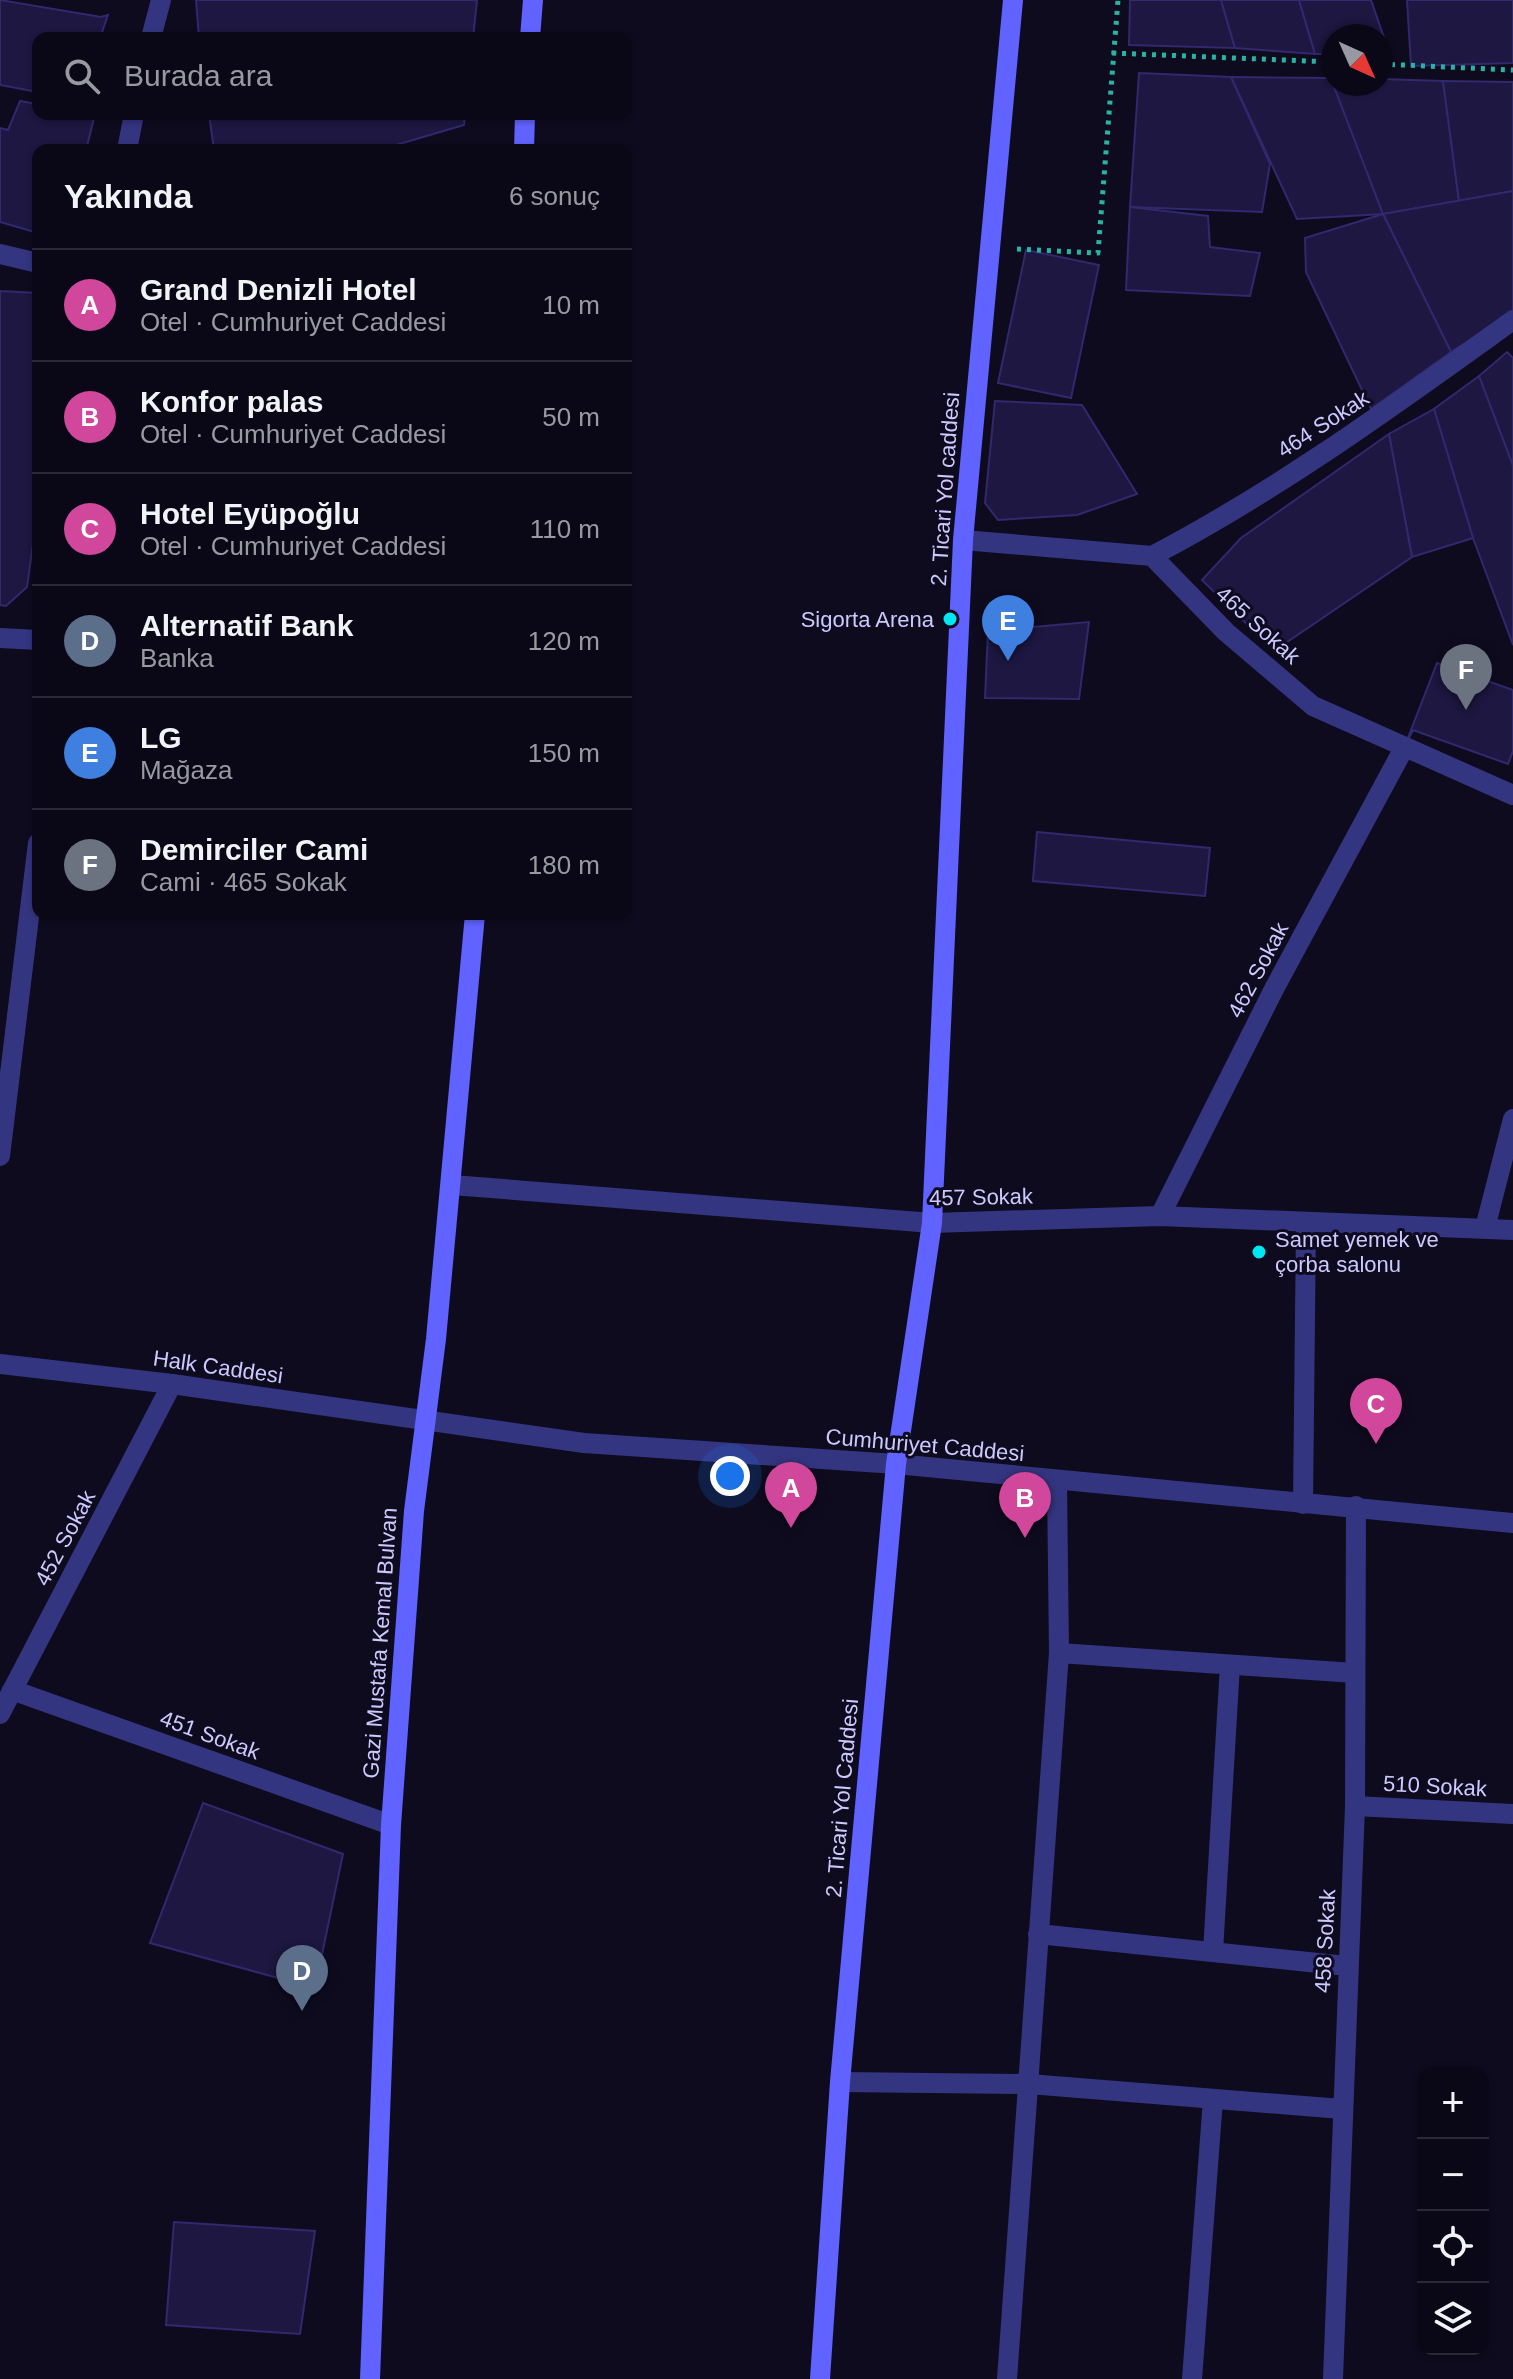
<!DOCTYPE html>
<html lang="tr">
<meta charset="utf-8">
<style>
body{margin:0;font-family:Arial,sans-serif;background:#181624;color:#f1f3f6}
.controls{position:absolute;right:24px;bottom:24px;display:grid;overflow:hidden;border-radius:16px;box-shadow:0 2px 6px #0004}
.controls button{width:72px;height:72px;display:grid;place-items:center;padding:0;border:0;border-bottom:2px solid #2a2936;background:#0a0817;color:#f1f3f6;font:40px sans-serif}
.compass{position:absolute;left:1321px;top:24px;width:72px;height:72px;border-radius:50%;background:#0a0817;box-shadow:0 2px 6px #0004;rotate:135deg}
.you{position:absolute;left:730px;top:1476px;width:28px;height:28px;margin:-20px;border:6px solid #fff;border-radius:50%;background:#1a73e8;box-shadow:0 0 0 12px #1a73e833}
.badge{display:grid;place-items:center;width:52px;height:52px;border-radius:50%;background:#00e7f4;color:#fff;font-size:26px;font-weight:700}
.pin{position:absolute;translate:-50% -66px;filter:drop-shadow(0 2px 4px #0008)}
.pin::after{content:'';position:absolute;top:42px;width:28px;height:24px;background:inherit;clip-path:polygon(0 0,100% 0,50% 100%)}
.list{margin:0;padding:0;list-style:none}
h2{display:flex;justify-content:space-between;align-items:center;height:104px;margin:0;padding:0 32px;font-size:34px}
h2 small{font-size:26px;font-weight:400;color:#999aa1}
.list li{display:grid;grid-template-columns:52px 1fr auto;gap:24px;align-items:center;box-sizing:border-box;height:112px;padding:0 32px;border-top:2px solid #2a2936}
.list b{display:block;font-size:30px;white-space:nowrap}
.list p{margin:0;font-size:26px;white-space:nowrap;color:#999aa1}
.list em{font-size:26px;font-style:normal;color:#999aa1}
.icon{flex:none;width:44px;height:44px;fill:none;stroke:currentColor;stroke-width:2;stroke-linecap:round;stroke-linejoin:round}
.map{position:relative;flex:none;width:1513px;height:2379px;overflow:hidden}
.search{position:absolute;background:#0a0817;box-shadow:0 2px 6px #0004;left:32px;top:32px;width:600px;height:88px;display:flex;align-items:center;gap:20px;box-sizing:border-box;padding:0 28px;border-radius:16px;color:#999aa1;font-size:30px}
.panel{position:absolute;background:#0a0817;box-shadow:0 2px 6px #0004;left:32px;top:144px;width:600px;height:776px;border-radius:16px}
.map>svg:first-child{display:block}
.building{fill:#1d1741;stroke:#32286e;stroke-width:2}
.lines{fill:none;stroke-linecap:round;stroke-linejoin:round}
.path{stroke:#28b4a5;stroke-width:5;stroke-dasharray:4 6;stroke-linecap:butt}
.minor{stroke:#343580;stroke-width:20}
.tertiary{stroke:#343580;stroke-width:20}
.secondary{stroke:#6063ff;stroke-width:20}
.poi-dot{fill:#00e7f4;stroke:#0e0b1f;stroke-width:3}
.labels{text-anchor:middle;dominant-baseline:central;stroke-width:6;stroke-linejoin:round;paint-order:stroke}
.street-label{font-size:22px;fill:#cdc9ff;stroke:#0e0b1f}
.poi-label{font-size:22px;fill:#cdc9ff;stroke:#0e0b1f;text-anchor:end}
</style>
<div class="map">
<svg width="1513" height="2379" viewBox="0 0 1513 2379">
<rect width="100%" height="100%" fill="#0e0b1f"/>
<!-- building -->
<g class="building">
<polygon points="0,0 101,17 108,15 100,38 38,38 38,92 0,85"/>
<polygon points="196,0 477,0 473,38 199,38"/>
<polygon points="1130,0 1221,0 1235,48 1129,45"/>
<polygon points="1221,0 1299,0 1315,54 1235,48"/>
<polygon points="1299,0 1371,0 1390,55 1381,55 1381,36 1333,36 1333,54 1315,54"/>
<polygon points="1407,0 1513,0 1513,63 1411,66"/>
<polygon points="1139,73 1231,77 1270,164 1262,212 1130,207"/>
<polygon points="1231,77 1331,78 1383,214 1297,219"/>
<polygon points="1381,79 1443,81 1459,201 1383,214 1333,84 1381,84"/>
<polygon points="1443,81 1513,82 1513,191 1459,201"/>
<polygon points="20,101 38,104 38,114 95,114 86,150 38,150 38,233 0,222 0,128 8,130"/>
<polygon points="209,114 465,114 464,125 379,150 214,150"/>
<polygon points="1513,191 1513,312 1451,352 1383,214"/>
<polygon points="1130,207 1208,216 1210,247 1260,253 1250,296 1126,290"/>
<polygon points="1383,214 1451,352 1371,409 1306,272 1305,238"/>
<polygon points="1026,250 1099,265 1071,398 998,383"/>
<polygon points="0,291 38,293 38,507 27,587 6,606 0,605"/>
<polygon points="1507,352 1513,358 1513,466 1479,376"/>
<polygon points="1479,376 1513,466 1513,645 1473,538 1434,409"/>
<polygon points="995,401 1082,405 1137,494 1077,515 998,520 985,503"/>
<polygon points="1434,409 1473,538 1412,557 1389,434"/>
<polygon points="1389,434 1412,557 1274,651 1202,580 1241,538"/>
<polygon points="1089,622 1079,699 985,698 988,631"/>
<polygon points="1437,663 1513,690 1513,751 1508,764 1413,730 1404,748"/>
<polygon points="1037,832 1210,848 1205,896 1033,881"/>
<polygon points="203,1803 343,1854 315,1988 150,1943"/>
<polygon points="174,2222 315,2231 300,2334 166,2325"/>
</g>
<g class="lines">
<!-- path -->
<g class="path">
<polyline points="1112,53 1333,62"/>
<polyline points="1381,64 1513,70"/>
<polyline points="1017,249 1098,253 1118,0"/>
</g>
<!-- minor -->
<g class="minor">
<polyline points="151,38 161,0"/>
<polyline points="127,150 134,114"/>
<polyline points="0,254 38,263"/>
<polyline points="963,540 1152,556 1226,632 1313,706 1513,795"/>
<path d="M1152,556C1280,489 1396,404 1513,320"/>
<polyline points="0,638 38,640"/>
<polyline points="0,1156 38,843"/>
<polyline points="452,1185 932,1223 1160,1216 1513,1230"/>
<polyline points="1160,1216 1274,989 1404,748"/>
<polyline points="1485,1228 1513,1119"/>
<polyline points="1303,1504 1306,1223"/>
<polyline points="1059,1653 1355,1673"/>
<polyline points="12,1690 391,1825"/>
<polyline points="0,1714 172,1384"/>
<polyline points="1355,1806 1513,1814"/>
<polyline points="1038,1934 1347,1966"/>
<polyline points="1213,1952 1230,1665"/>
<polyline points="840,2082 1029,2084 1342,2109"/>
<polyline points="1007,2379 1059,1653 1057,1482"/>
<polyline points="1192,2379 1213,2099"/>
<polyline points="1333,2379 1355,1806 1356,1506"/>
</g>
<!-- tertiary -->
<polyline class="tertiary" points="0,1364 172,1384 584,1443 896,1464 1513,1523"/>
<!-- secondary -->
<g class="secondary">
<polyline points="530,38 533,0"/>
<polyline points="524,150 525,114"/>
<polyline points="370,2379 391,1825 414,1511 436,1339 475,914"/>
<polyline points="820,2379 840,2082 896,1464 932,1223 963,540 1013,0"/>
</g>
</g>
<!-- markers -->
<g class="poi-dot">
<circle cx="950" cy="619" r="8"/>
<circle cx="1259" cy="1252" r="8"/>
</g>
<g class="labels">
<!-- street labels -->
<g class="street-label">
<text transform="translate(1323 424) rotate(-33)">464 Sokak</text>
<text transform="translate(945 489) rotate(-86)">2. Ticari Yol caddesi</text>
<text transform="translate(1258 625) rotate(42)">465 Sokak</text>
<text transform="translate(1258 970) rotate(-62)">462 Sokak</text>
<text transform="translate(981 1197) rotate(-1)">457 Sokak</text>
<text transform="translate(218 1367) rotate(8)">Halk Caddesi</text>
<text transform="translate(925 1445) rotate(5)">Cumhuriyet Caddesi</text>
<text transform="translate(65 1538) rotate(-62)">452 Sokak</text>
<text transform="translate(380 1643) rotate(-86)">Gazi Mustafa Kemal Bulvan</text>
<text transform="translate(210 1735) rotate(20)">451 Sokak</text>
<text transform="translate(1435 1786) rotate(3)">510 Sokak</text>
<text transform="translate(842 1798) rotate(-85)">2. Ticari Yol Caddesi</text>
<text transform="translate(1325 1941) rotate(-87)">458 Sokak</text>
</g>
<!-- poi labels -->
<g class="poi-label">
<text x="934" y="619">Sigorta Arena</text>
<text x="1275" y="1239" text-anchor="start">Samet yemek ve<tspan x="1275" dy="25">çorba salonu</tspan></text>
</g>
</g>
</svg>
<div class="controls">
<button>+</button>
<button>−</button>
<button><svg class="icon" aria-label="locate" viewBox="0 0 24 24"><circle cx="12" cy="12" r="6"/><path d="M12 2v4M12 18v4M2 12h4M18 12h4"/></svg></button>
<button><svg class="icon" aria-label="layers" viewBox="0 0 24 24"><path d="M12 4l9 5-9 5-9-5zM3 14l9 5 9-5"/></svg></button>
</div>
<svg class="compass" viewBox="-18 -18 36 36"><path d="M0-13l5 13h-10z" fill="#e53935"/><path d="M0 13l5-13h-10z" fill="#999aa1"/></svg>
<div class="you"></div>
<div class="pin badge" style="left:791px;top:1528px;background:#d1479c">A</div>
<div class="pin badge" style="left:1025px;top:1538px;background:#d1479c">B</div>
<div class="pin badge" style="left:1376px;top:1444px;background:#d1479c">C</div>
<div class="pin badge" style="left:302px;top:2011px;background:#5c6f8a">D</div>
<div class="pin badge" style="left:1008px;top:661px;background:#3f7fe0">E</div>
<div class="pin badge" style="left:1466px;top:710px;background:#6b7280">F</div>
<div class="search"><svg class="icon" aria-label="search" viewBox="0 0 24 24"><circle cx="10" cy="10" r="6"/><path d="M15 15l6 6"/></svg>Burada ara</div>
<section class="panel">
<h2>Yakında<small>6 sonuç</small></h2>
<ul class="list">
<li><span class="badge" style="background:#d1479c">A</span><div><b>Grand Denizli Hotel</b><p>Otel · Cumhuriyet Caddesi</p></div><em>10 m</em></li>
<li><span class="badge" style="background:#d1479c">B</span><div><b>Konfor palas</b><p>Otel · Cumhuriyet Caddesi</p></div><em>50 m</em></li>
<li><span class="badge" style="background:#d1479c">C</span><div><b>Hotel Eyüpoğlu</b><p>Otel · Cumhuriyet Caddesi</p></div><em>110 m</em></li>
<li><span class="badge" style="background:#5c6f8a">D</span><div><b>Alternatif Bank</b><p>Banka</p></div><em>120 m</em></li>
<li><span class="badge" style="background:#3f7fe0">E</span><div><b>LG</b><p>Mağaza</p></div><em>150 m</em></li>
<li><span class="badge" style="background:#6b7280">F</span><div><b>Demirciler Cami</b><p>Cami · 465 Sokak</p></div><em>180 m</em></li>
</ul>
</section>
</div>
